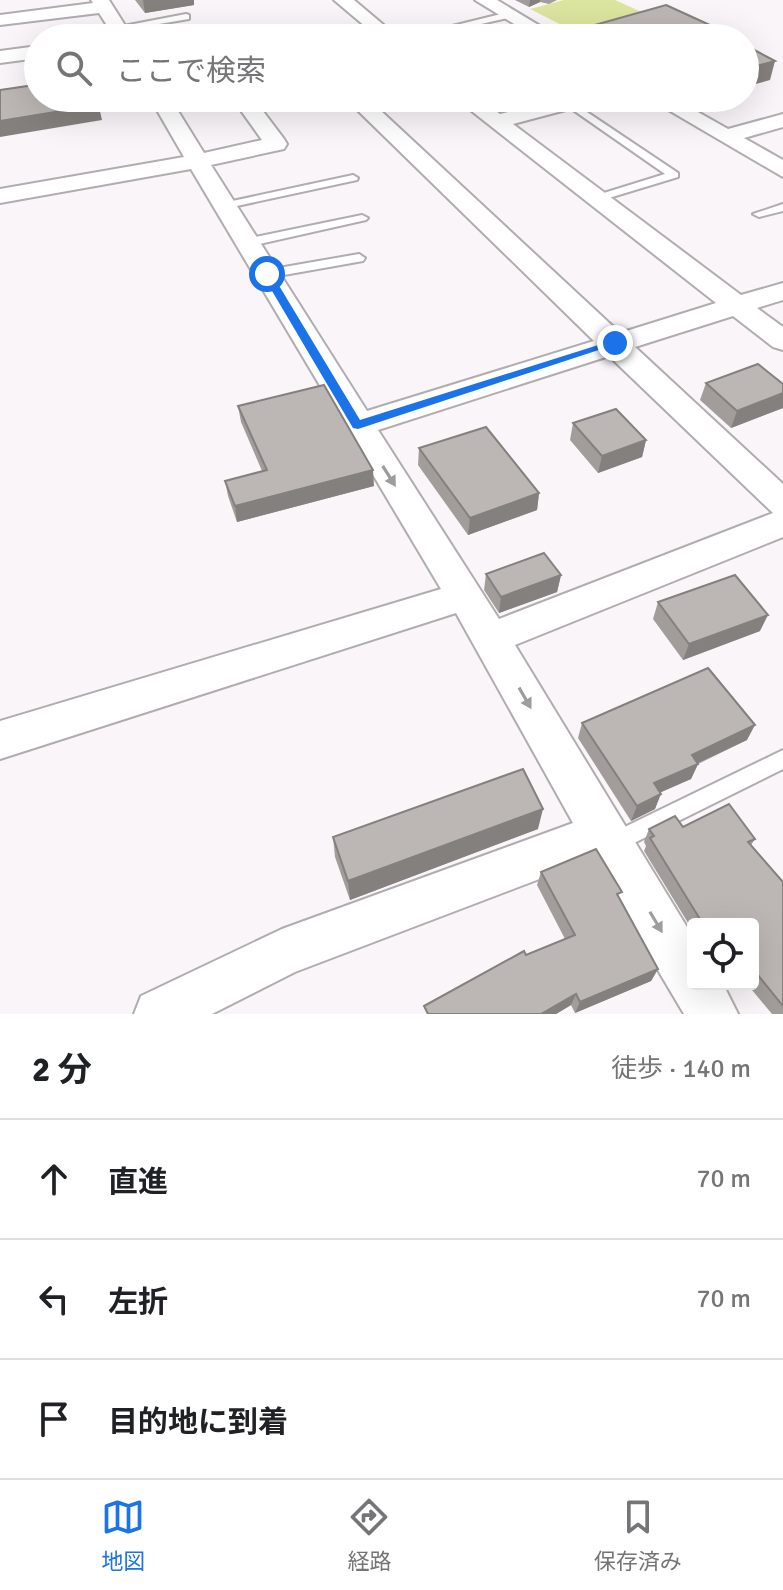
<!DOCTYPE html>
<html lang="ja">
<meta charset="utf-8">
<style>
body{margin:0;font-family:Signika,"Noto Sans JP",sans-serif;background:#f2f2f2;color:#202124}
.controls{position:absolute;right:24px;bottom:24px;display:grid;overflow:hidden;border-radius:8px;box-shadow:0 8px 32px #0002}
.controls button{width:72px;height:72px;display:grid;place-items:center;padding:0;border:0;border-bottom:2px solid #e0e0e0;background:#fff;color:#202124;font:40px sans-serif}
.stop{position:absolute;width:24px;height:24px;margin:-18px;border:6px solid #1a73e8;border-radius:50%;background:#fff}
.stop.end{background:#1a73e8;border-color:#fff;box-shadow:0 2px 8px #0008}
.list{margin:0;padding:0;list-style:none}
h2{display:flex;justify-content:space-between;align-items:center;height:104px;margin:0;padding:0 32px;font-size:34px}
h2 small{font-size:26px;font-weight:400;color:#757577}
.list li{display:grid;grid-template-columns:52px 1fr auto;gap:24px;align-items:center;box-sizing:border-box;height:120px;padding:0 32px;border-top:2px solid #e0e0e0}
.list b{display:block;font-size:30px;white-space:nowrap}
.list em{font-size:26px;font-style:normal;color:#757577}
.icon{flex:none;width:44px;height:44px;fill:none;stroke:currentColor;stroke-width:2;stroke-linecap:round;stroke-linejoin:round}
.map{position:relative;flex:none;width:783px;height:1014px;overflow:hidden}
.search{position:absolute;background:#fff;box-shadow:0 8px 32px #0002;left:24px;right:24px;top:24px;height:88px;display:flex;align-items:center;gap:20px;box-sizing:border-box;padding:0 28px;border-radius:44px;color:#757577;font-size:30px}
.sheet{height:464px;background:#fff}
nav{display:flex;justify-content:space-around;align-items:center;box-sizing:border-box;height:112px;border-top:2px solid #e0e0e0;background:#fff;font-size:22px;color:#757577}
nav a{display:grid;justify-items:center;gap:4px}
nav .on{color:#1a73e8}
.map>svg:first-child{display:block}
.green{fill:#dbe59f}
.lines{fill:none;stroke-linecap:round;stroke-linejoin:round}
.service-casing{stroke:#b1acb0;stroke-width:4}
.minor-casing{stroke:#b1acb0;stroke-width:4}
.service{fill:#fff;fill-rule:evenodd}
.minor{fill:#fff;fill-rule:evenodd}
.wall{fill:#a29d9b}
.shaded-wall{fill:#84807e}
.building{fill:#bcb7b4;stroke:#84807e;stroke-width:2}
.oneway{fill:#9e9d9e}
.route{fill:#1a73e8}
</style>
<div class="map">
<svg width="783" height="1014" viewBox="0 0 783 1014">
<rect width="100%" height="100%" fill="#f9f5f9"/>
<!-- green -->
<polygon class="green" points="564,0 615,0 659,20 599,38 587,38 530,9"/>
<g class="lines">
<!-- service casing -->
<g class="service-casing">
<g id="service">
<polygon points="509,12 512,13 512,17 432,35 428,32"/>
<polygon points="186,14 189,15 189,19 117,31 113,28"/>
<polygon points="569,100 678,173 678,177 599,201 591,201 591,197 665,174 566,105 566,101"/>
<polygon points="353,175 358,178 357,180 223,209 217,206 223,203"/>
<polygon points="783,204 783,211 759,217 753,214"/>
<polygon points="362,215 368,218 366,220 246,247 240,243 246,239"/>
<polygon points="359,254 365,258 363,261 267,278 261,274 267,270"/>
<polygon points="783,750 783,769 618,851 611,854 604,851 600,844 604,837"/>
</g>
</g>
<!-- minor casing -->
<g class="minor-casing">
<g id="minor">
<polygon points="91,0 109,0 133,38 115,38 99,13 0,25 0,15 93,3"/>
<polygon points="334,0 354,0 399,38 379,38"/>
<polygon points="475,0 497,0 560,38 537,38"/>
<polygon points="38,46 38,58 0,63 0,51"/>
<path d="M150,98H170L204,153L262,140L232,98H253L284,139L287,144L284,149L211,165L367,411L594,341L345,98H367L620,333L716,303L455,98H478L500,114L564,98H599L596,102L513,124L741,295L783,283V300L757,308L783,327V350L773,347L733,316L635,347L783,484V537L515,645L693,937V984H723L738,1014H684L592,859L295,972L212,1014H134L141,996L282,929L573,823L456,613L0,759V721L441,589L191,169L0,203V189L184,157ZM609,356L773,513L499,619L378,430Z"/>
<polygon points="648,98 673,98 728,129 783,114 783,127 744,138 783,160 783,177"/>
</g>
</g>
<!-- service -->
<use href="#service" class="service"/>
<!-- minor -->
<use href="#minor" class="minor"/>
</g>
<!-- wall -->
<g class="wall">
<polygon points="135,0 194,0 194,5 145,13"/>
<polygon points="515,0 557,0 549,4 540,2 529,7"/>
<polygon points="591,26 735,38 589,38"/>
<polygon points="706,383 783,384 783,408 731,428 700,400"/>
<polygon points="238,406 374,486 237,522 228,496 225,481 262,471 241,422"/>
<polygon points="573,423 646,440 642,457 598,473 570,440"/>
<polygon points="419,448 539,493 537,510 468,535 418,465"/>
<polygon points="486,574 561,575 557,592 499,613 484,590"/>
<polygon points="658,602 760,631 683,660 653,619"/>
<polygon points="582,723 747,740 698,764 691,779 660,792 655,809 631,821 578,738"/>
<polygon points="683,827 755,839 751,845 783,882 783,1014 772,1014 747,984 753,984 753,924 693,924 693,931 644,851 646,846 644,842 649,829"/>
<polygon points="538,829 350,900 335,857 333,837"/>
<polygon points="541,872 619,897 658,969 651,981 575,1013 571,1005 556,1014 428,1014 526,955 565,939 537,885"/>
</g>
<!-- shaded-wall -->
<g class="shaded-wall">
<polygon points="143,0 194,0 194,5 145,13"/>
<polygon points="530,0 540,0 540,2 529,7"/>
<polygon points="775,61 770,80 745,87 745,69"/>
<polygon points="97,98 102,120 0,137 0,121"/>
<polygon points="783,393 783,408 731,428 737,411"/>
<polygon points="646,440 642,457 598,473 602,456"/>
<polygon points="373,470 374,486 237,522 235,506"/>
<polygon points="539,493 537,510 468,535 470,518"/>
<polygon points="561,575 557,592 499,613 501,597"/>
<polygon points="768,615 760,631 683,660 689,644"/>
<polygon points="755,725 747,740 685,769 698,764 691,779 648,798 654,783 692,755"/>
<polygon points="661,794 655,809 631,821 637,806"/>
<polygon points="543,809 538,829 350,900 348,881"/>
<polygon points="658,969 651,981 575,1013 580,1002"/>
<polygon points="576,994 571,1005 556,1014 541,1014"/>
</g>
<!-- building -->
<g class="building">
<polygon points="666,5 736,37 614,38 591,26"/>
<polygon points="745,45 775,61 745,69"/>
<polygon points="37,79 38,98 97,98 98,105 0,121 0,90 34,85"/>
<polygon points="758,364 783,384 783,393 737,411 706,383"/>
<polygon points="324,385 373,470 235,506 225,481 267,470 238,406"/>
<polygon points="616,409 646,440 602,456 573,423"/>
<polygon points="486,427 539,493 470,518 419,448"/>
<polygon points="544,553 561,575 501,597 486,574"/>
<polygon points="735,575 768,615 689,644 658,602"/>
<polygon points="708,668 755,725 692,755 698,764 654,783 661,794 637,806 582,723"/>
<polygon points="523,769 543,809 348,881 333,837"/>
<polygon points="729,804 755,839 748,842 783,882 783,1006 753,969 753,924 703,924 650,838 654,836 649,829 675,816 683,827"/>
<polygon points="596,849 622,892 617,894 658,969 580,1002 576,994 541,1014 428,1014 424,1006 524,951 526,955 575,935 541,872"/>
</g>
<!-- one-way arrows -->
<defs><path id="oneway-solid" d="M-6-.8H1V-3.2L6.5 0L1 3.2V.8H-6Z" transform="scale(2)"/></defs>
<g class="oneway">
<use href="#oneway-solid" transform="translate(389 476) rotate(58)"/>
<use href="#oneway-solid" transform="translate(525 698) rotate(60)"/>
<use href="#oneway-solid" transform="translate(656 922) rotate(59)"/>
</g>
<!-- route -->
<polygon class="route" points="267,271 272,274 360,420 611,341 620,343 358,429 353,428 262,274"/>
</svg>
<div class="controls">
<button><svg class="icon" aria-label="locate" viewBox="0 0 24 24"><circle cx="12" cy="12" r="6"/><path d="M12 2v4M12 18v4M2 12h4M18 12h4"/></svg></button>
</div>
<div class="stop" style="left:267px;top:274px"></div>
<div class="stop end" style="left:615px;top:343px"></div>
<div class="search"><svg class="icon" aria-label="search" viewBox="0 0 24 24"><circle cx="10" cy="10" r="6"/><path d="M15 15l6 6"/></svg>ここで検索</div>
</div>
<section class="sheet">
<h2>2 分<small>徒歩 · 140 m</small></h2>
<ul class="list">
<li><svg class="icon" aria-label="ahead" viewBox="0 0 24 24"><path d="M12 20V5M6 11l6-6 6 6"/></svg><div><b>直進</b></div><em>70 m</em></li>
<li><svg class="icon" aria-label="left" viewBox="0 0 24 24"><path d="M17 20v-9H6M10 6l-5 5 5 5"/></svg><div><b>左折</b></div><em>70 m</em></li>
<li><svg class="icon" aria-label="arrive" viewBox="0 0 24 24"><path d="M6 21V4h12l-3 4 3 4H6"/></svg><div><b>目的地に到着</b></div></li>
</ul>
</section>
<nav>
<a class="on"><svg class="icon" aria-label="map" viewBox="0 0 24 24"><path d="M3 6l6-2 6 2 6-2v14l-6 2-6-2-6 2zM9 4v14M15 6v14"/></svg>地図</a>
<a><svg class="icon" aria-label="directions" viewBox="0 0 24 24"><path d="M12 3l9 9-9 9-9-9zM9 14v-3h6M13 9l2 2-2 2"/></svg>経路</a>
<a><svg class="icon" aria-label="saved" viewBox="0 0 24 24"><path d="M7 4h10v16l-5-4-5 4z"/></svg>保存済み</a>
</nav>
